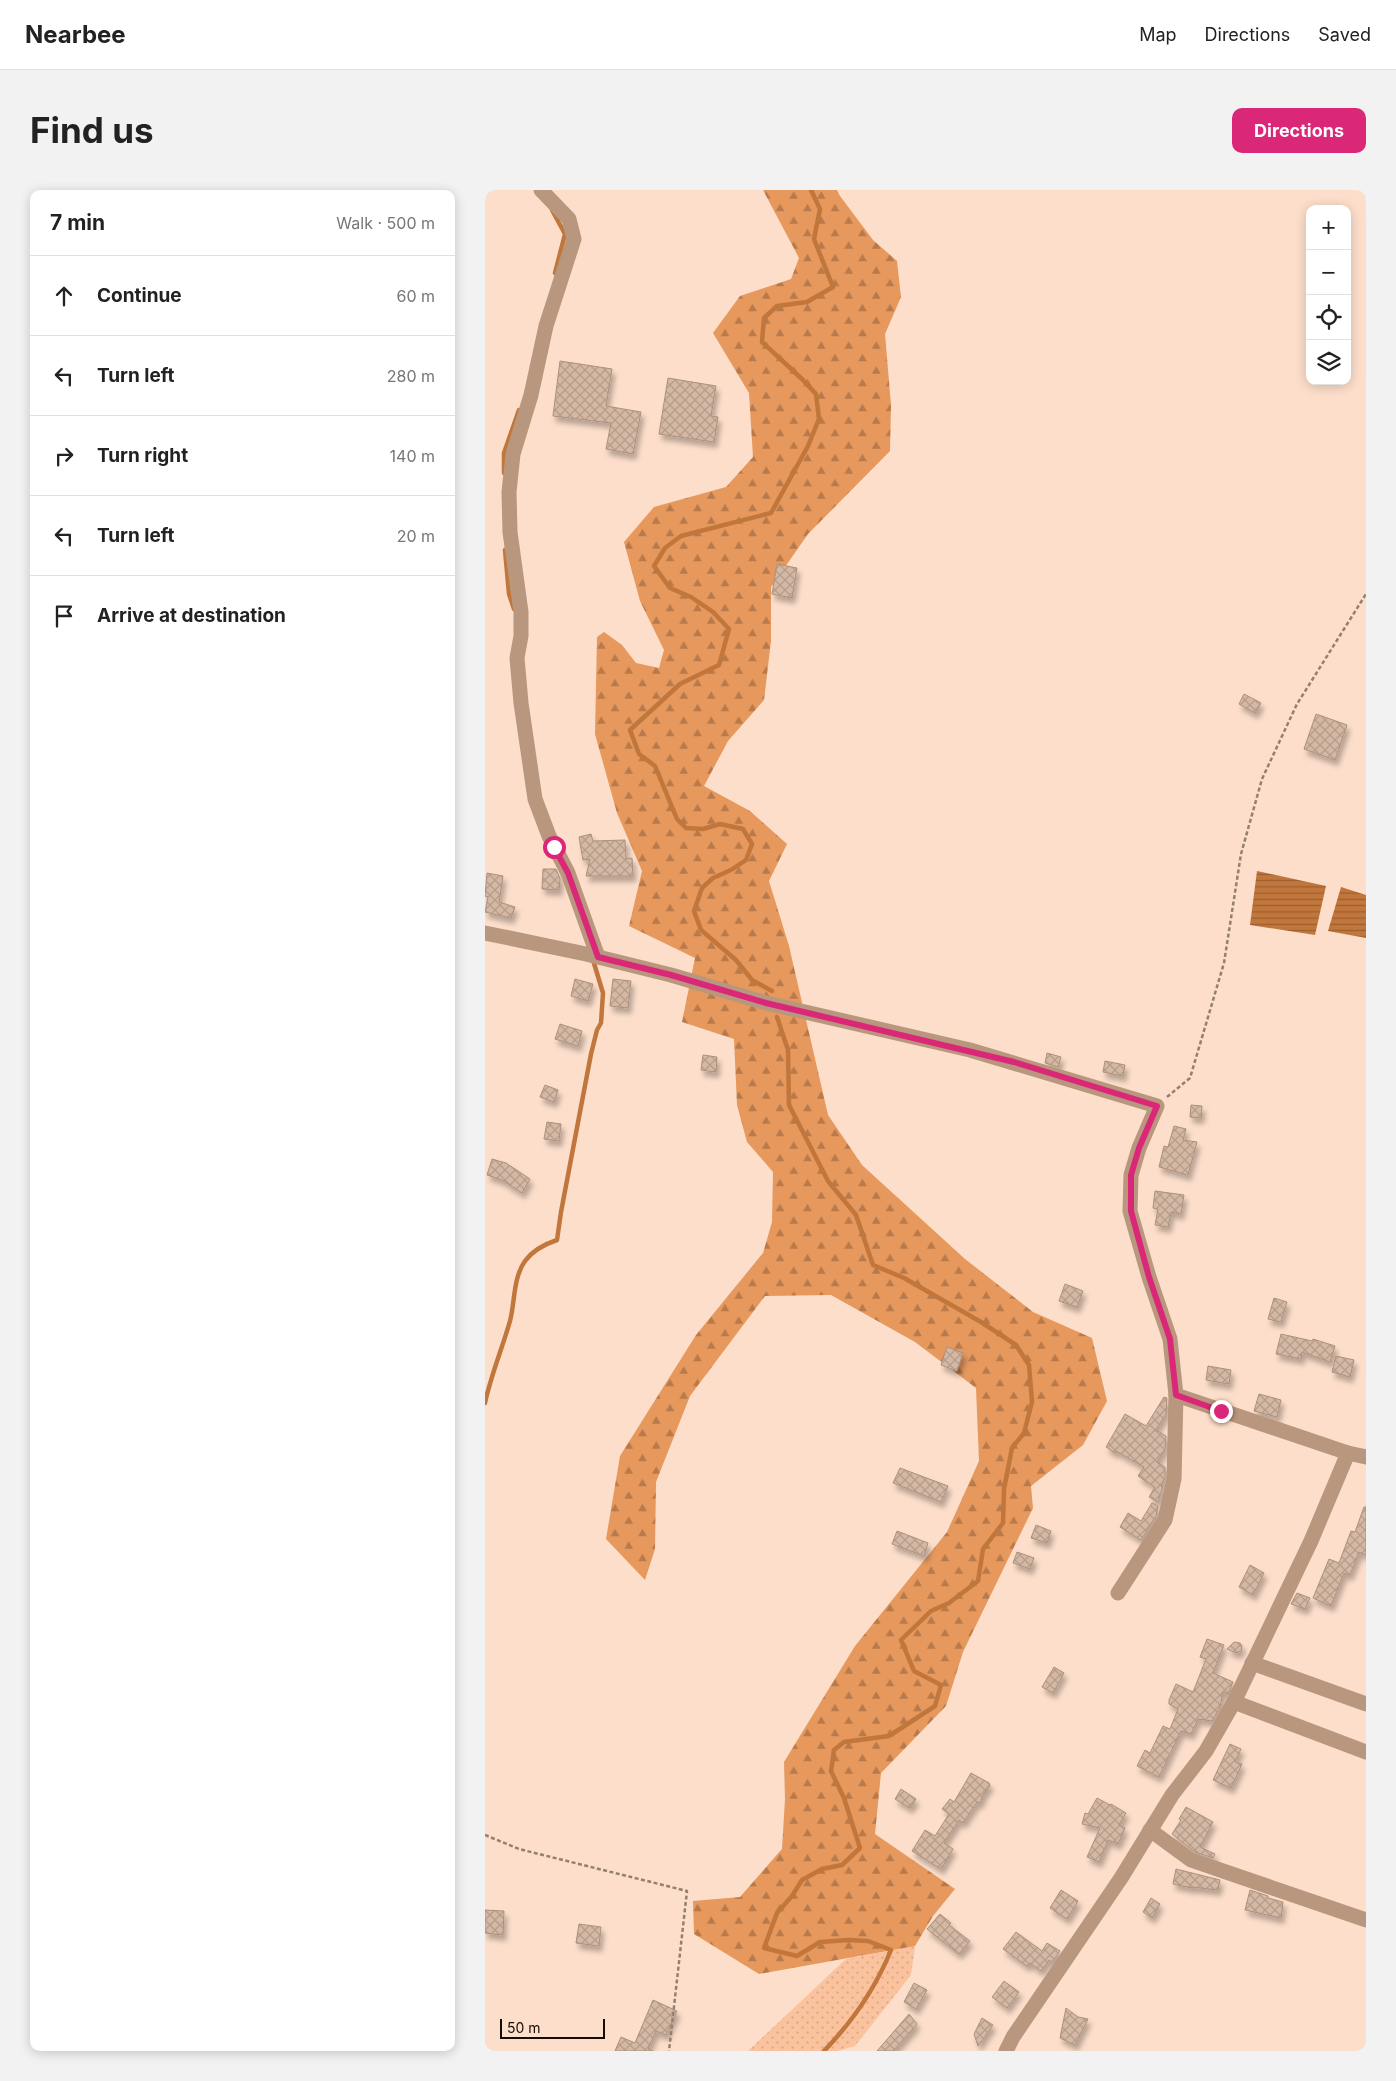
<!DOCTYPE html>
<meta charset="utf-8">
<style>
body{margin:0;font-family:Inter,sans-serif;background:#f2f2f2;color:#222}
.controls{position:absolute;right:15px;top:15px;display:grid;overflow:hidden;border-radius:10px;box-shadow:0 2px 12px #0003}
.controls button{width:45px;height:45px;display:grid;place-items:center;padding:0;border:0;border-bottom:1px solid #e0e0e0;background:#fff;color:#222;font:25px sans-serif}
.scale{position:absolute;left:15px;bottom:12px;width:105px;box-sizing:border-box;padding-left:5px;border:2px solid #160c06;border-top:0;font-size:14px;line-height:18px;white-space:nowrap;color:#160c06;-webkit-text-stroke:4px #fcdeca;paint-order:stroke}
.stop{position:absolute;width:15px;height:15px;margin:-11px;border:4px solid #db2777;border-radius:50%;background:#fff}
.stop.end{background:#db2777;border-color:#fff;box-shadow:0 1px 5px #0008}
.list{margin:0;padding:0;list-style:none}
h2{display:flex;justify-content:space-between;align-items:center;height:65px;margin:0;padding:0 20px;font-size:21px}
h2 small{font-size:16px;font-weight:400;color:#767676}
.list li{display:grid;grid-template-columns:32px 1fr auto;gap:15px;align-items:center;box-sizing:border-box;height:80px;padding:0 20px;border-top:1px solid #e0e0e0}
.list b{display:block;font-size:19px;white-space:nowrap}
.list em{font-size:16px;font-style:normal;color:#767676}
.icon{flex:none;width:28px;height:28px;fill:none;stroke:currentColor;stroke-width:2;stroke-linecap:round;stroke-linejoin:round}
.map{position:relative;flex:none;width:881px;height:1861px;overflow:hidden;border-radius:10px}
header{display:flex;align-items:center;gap:30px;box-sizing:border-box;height:70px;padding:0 25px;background:#fff;border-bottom:1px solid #e0e0e0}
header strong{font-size:24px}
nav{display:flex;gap:28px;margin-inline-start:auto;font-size:18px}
.intro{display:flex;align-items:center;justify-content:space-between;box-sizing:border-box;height:120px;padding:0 30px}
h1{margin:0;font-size:35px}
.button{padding:12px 22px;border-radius:10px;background:#db2777;color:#fff;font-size:18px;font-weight:700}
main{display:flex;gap:30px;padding:0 30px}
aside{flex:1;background:#fff;border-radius:10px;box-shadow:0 2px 12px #0003}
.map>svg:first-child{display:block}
.grass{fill:url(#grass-dots)}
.forest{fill:url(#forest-firs)}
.water{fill:url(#water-rules)}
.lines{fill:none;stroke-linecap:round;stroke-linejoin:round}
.stream{stroke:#c1763b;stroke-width:4.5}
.building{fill:url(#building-cross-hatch);stroke:#ab907d;filter:url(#shadow)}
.path{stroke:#947f71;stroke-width:2.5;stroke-dasharray:4 2.5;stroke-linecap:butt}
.minor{stroke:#b9967e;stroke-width:15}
.route{stroke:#db2777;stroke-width:6}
</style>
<header>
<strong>Nearbee</strong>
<nav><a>Map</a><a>Directions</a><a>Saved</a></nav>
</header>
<div class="intro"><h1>Find us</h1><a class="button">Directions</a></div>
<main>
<aside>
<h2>7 min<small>Walk · 500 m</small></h2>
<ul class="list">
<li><svg class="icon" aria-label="ahead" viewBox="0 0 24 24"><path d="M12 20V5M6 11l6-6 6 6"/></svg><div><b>Continue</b></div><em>60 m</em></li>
<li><svg class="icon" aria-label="left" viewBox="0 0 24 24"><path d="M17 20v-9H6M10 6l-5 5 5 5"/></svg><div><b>Turn left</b></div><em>280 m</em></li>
<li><svg class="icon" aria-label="right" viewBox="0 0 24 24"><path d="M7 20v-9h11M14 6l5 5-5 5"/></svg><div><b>Turn right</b></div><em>140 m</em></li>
<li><svg class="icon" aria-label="left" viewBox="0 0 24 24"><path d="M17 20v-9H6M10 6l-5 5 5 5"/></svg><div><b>Turn left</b></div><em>20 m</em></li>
<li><svg class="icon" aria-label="arrive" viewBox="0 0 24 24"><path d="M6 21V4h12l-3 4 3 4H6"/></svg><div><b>Arrive at destination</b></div></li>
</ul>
</aside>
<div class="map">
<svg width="881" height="1861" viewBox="0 0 881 1861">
<defs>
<pattern id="grass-dots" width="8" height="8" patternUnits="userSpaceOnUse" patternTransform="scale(1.25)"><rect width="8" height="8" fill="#fbc39d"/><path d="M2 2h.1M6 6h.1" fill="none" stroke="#d6a686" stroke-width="1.8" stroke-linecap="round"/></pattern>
<pattern id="forest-firs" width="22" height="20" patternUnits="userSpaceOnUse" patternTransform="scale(1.25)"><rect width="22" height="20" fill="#e6985d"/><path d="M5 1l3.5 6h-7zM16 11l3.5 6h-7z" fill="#b97a4b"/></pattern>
<pattern id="water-rules" width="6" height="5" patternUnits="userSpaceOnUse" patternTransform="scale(1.25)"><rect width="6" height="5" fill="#c1763b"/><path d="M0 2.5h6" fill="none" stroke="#9c5f30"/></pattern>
<pattern id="building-cross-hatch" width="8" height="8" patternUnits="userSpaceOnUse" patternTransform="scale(1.25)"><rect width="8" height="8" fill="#d4b8a4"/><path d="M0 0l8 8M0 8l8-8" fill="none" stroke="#b59d8c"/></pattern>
<filter id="shadow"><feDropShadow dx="3" dy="5.5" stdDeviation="2.5" flood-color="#0004"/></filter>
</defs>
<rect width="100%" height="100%" fill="#fcdeca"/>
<!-- grass -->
<polygon class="grass" points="430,1756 426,1785 370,1856 352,1861 263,1861 361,1769"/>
<!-- forest -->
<polygon class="forest" points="278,0 352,0 355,6 388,50 412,71 416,107 400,144 406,215 405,261 323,344 286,397 286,451 279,510 243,551 219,596 265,621 302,654 284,691 304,756 343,925 377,975 480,1069 548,1122 607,1148 622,1211 598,1255 546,1296 548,1318 478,1462 461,1516 396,1583 390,1644 470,1699 448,1726 430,1756 274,1784 209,1744 208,1711 255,1707 297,1659 300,1609 299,1572 370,1456 462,1342 494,1271 491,1198 430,1152 346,1105 280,1106 205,1206 171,1292 170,1359 160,1390 121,1349 135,1266 211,1145 278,1063 287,1032 288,982 262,952 252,915 249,849 197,832 210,768 144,736 157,681 132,623 110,544 112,447 119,442 137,455 151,473 174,478 179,460 155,411 139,352 169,317 241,297 268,267 264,203 228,143 255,106 306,89 314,68"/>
<!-- water -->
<g class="water">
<polygon points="772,681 841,696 830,745 765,735"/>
<polygon points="856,697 881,705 881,748 843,741"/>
</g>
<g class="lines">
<!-- stream -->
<g class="stream">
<polyline points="67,20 80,44 70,83"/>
<polyline points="19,283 19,263 34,220"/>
<polyline points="20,360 24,404 29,419"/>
<polyline points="287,801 267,790 251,770 216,740 209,721 217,698 228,688 246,680 261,670 267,654 258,639 235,634 218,639 201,638 192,629 170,576 154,564 145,540 195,494 234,475 244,439 228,422 206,407 185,398 169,376 180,358 196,346 286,323 323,256 334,229 331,204 317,189 277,152 279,128 292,116 322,112 348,97 329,49 335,19 326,0"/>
<path d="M292,827L303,860L304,915L343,991L371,1025L388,1075L419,1088L496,1132L531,1155L544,1175L547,1212L539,1243L527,1258L519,1299L518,1333L498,1359L493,1391L464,1413L446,1421L416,1450L429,1481L456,1495L450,1516L404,1546L359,1552L349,1560L346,1581L359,1608L375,1658L357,1675L337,1679L317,1690L307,1706L292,1723L279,1758L312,1766L335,1752L364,1750L383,1751L406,1760C391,1797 367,1832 339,1861"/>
<path d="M0,1213C6,1185 17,1159 25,1131C30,1112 28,1088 40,1071C48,1060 60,1054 72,1050L76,1022L106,864L112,840L116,833L118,803L108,770"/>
</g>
</g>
<!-- building -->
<g class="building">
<polygon points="75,171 127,179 121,216 156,222 148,264 121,259 126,233 68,226"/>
<polygon points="183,188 231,196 226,226 233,227 229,252 174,244"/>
<polygon points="292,374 312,378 307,408 287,404"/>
<polygon points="759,504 776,513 770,523 754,514"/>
<polygon points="831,524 862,535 850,570 819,559"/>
<polygon points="106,644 108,651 140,650 141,669 147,668 148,686 101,686 105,669 98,670 94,647"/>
<polygon points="58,679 71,679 75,689 74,700 57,699"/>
<polygon points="2,683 18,686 14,712 30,717 26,728 0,722 3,707 0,706"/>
<polygon points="90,789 108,794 103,811 86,806"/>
<polygon points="128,789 146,791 143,818 125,816"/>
<polygon points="75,834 97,841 93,856 70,849"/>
<polygon points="562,863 576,867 573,877 560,873"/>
<polygon points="218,865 232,867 231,882 216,880"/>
<polygon points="620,871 640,875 638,886 618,882"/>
<polygon points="60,895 73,900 69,912 55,907"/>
<polygon points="706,915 717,916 716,928 705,927"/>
<polygon points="62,932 76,934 74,951 59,949"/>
<polygon points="689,936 701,939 698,950 712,952 703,985 674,977 679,956 683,957"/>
<polygon points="7,969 21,973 45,989 37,1003 17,990 2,985"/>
<polygon points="670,1001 699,1005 696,1024 686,1022 683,1037 670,1035 673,1019 668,1018"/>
<polygon points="580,1094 598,1101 592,1117 574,1111"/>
<polygon points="789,1108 802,1112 796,1132 783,1129"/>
<polygon points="796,1144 827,1151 828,1149 850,1156 845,1172 817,1162 816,1169 791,1164"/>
<polygon points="462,1157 478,1163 472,1181 456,1175"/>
<polygon points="851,1166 869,1170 865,1187 847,1182"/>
<polygon points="723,1176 746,1180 744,1194 721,1190"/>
<polygon points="774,1204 796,1210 792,1227 769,1221"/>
<polygon points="679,1207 682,1208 681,1224 671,1240 681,1246 680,1259 672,1272 680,1277 680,1288 676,1295 678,1296 673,1312 664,1307 670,1297 653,1286 659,1277 631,1261 630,1263 621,1257 640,1224 661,1236"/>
<polygon points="415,1278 463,1296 456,1312 408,1293"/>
<polygon points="667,1313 673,1316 671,1326 656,1350 635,1337 643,1323 656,1331"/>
<polygon points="879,1317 881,1317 881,1365 874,1362 865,1385 859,1383 846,1416 828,1408 844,1369 854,1373 866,1341 870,1342"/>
<polygon points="551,1335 566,1341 562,1353 546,1348"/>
<polygon points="412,1341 443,1353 439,1366 407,1354"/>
<polygon points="532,1362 549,1368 545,1379 528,1373"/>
<polygon points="765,1375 779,1383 768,1405 754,1397"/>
<polygon points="812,1403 825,1408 820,1419 806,1414"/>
<polygon points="722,1449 739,1455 728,1483 748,1492 743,1504 738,1502 735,1517 727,1531 713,1529 706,1544 696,1541 674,1587 652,1576 660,1560 665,1563 678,1536 685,1539 693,1519 684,1514 684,1510 691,1494 708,1502 721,1469 715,1467"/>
<polygon points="749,1452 755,1453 757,1456 756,1461 751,1463 742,1459"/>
<polygon points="569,1477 579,1483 568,1503 557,1497"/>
<polygon points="745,1554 756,1559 750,1572 757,1574 746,1598 728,1590"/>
<polygon points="486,1583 504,1593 505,1596 499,1603 495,1613 492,1612 478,1633 474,1630 459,1653 468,1659 456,1679 427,1661 440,1640 450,1646 464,1624 457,1619 465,1609 469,1612"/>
<polygon points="416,1599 431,1609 425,1618 410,1609"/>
<polygon points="612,1608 625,1615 626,1614 641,1623 634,1635 640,1638 633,1654 623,1650 614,1672 602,1667 615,1638 597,1634 600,1623 603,1624"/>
<polygon points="701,1617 728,1632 715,1657 730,1664 728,1668 710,1662 687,1644 696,1630 694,1629"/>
<polygon points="691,1679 735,1690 733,1700 707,1697 707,1698 688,1694"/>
<polygon points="576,1700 593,1711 582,1729 565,1718"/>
<polygon points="765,1700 783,1706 783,1708 798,1712 796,1728 760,1720"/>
<polygon points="666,1708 675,1714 667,1728 658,1722"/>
<polygon points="0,1720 19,1721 18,1745 0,1743"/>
<polygon points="455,1724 466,1733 464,1735 485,1751 474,1764 442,1739"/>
<polygon points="94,1734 116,1737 114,1756 91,1753"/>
<polygon points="531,1742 557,1761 562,1753 575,1761 567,1772 564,1770 556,1781 545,1773 542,1776 518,1759"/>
<polygon points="519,1791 534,1802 522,1818 507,1807"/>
<polygon points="429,1793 442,1800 431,1819 419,1812"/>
<polygon points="168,1810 192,1821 181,1845 171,1841 163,1859 168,1861 130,1861 136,1847 150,1853"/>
<polygon points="581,1818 593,1827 603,1829 590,1855 575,1848"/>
<polygon points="424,1824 432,1834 408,1861 392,1861"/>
<polygon points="497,1828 508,1835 493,1856 489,1844"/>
</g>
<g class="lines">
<!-- path -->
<g class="path">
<polyline points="682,907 705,888 739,773 756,664 777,589 812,514 881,404"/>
<polyline points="0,1645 34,1659 202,1701 184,1861"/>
</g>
<!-- minor -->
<g class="minor">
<polyline points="56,0 84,29 89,49 61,136 46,205 28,264 24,302 25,342 36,422 36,446 32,468 36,513 50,609 64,646 83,683 113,767"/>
<polyline points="0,743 101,764 186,785 281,813 485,860 672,916 654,958 646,985 645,1021 664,1087 685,1149 691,1205 863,1263 826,1351 749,1512 721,1561 687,1605 636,1688 528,1847 521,1861"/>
<polyline points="863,1263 881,1267"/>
<polyline points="633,1403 680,1330 689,1289 691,1205"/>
<polyline points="767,1473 881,1514"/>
<polyline points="749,1512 881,1562"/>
<polyline points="665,1640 706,1670 881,1730"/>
</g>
</g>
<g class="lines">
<!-- route -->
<polyline class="route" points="69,657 83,683 113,767 186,785 281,813 529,872 672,916 654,958 646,985 646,1021 664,1087 685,1149 691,1205 736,1221"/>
</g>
</svg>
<div class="controls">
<button>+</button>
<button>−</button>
<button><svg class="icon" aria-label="locate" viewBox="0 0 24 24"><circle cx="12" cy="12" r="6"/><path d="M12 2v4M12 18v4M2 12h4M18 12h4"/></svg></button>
<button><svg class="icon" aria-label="layers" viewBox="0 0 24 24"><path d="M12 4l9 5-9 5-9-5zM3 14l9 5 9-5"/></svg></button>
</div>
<div class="scale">50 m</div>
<div class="stop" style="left:69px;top:657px"></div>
<div class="stop end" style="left:736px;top:1221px"></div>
</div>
</main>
